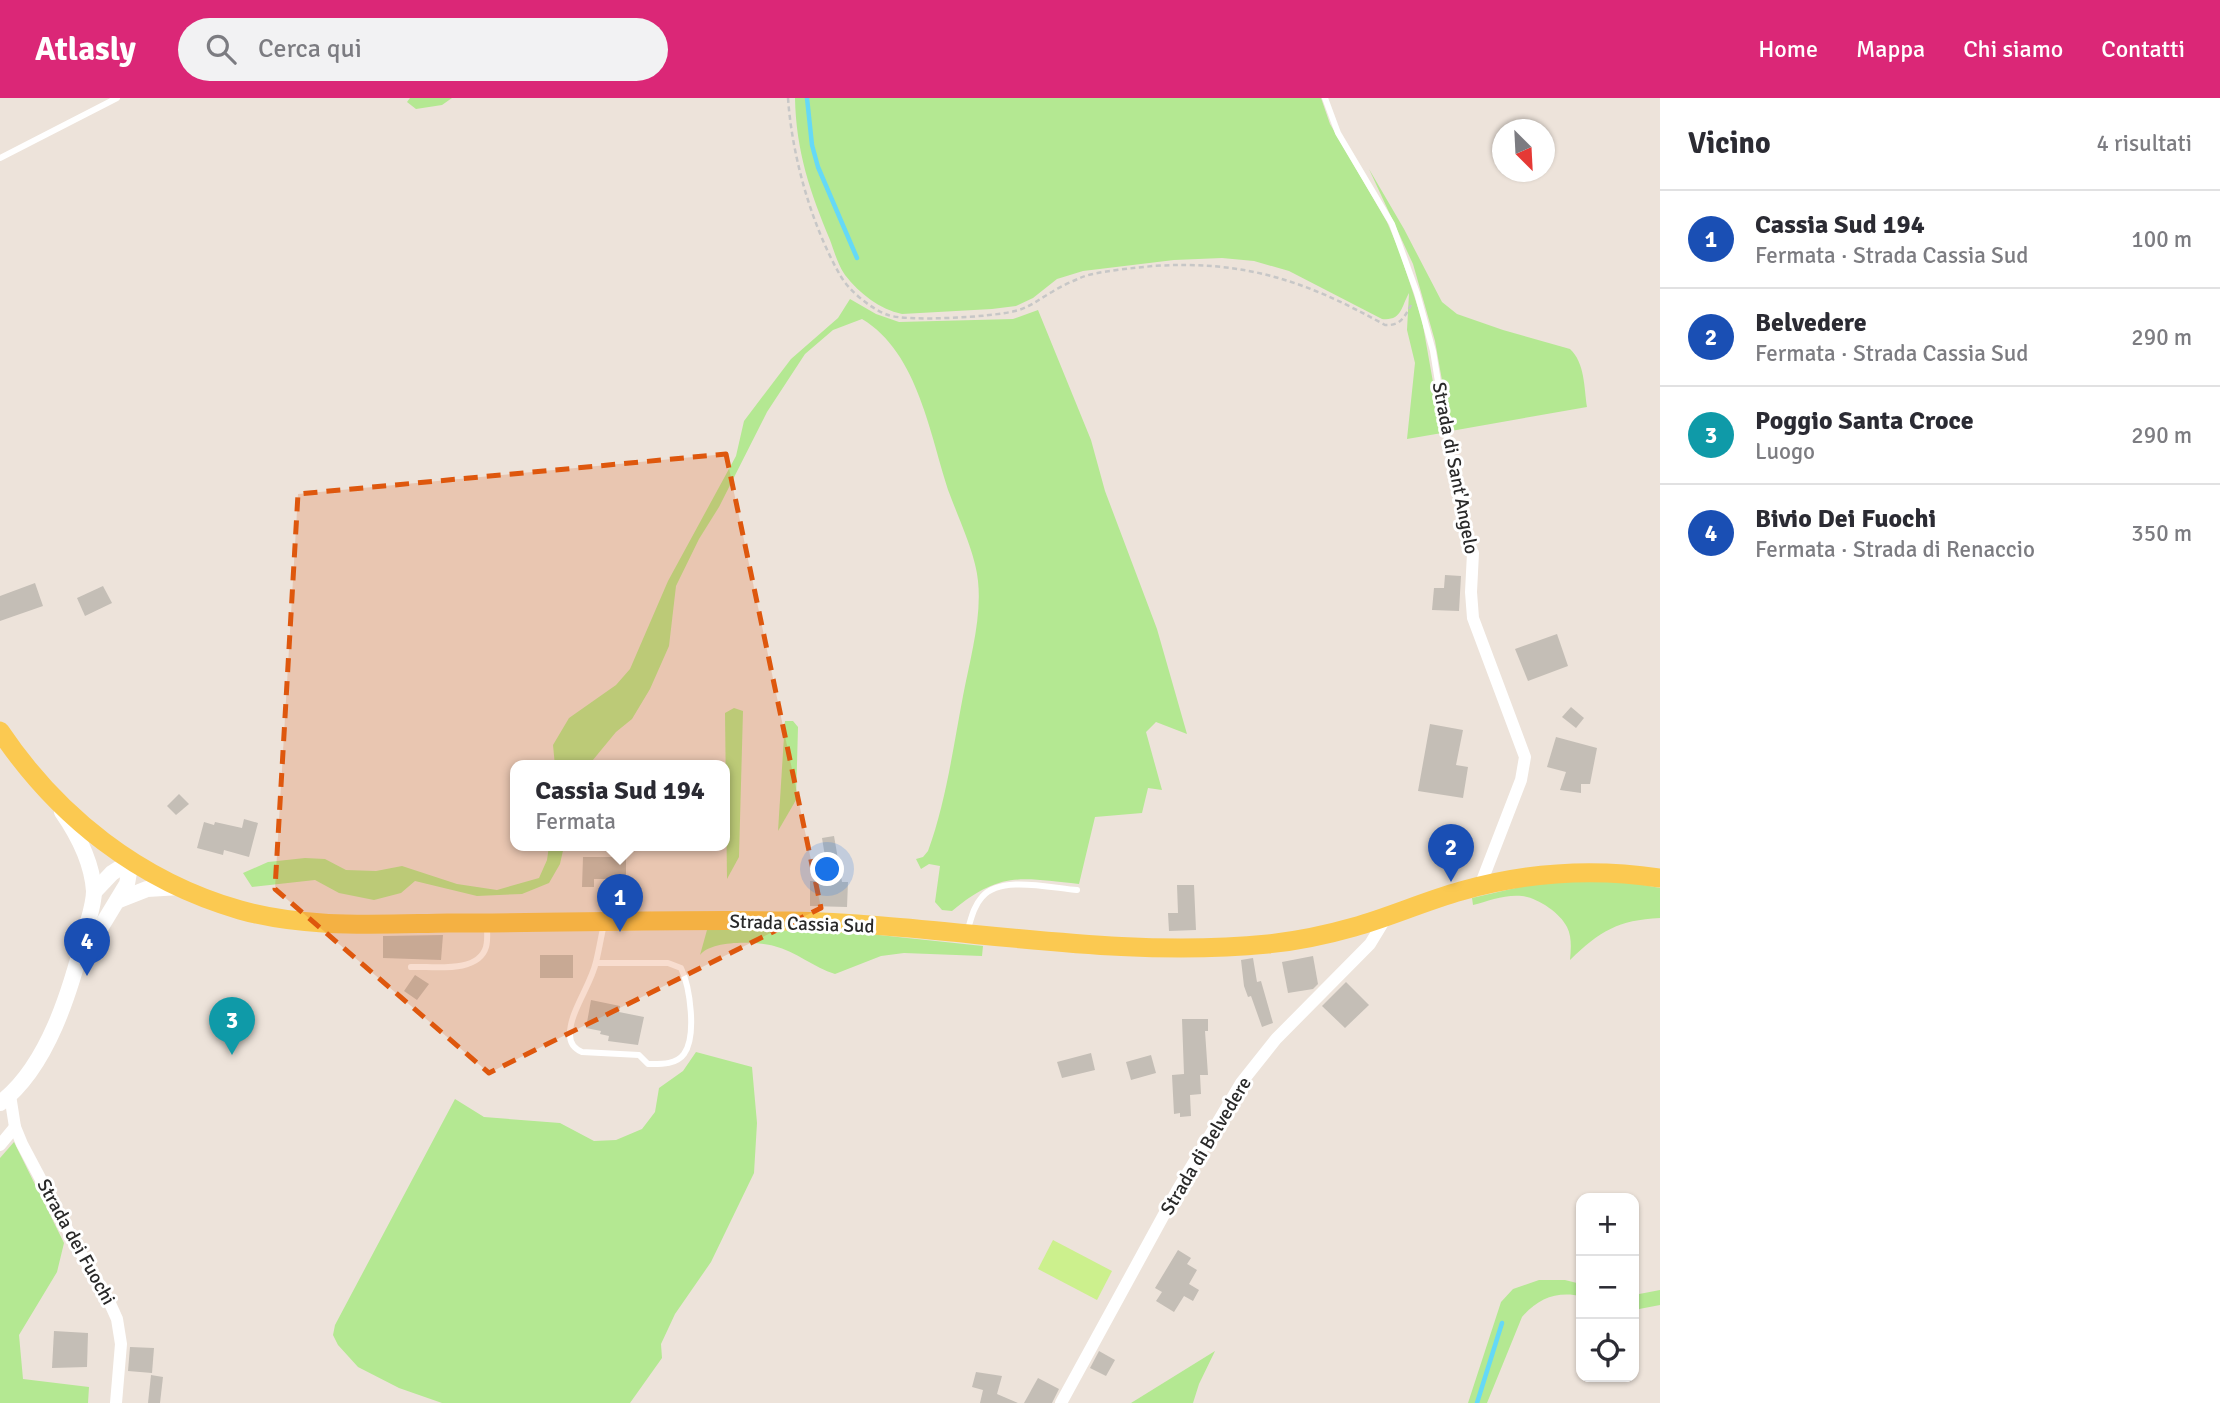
<!DOCTYPE html>
<html lang="it">
<meta charset="utf-8">
<style>
body{margin:0;font-family:Signika,sans-serif;background:#f2f2f3;color:#2b2b33}
.controls{position:absolute;right:21px;bottom:21px;display:grid;overflow:hidden;border-radius:14px;box-shadow:0 2px 5px #0004}
.controls button{width:63px;height:63px;display:grid;place-items:center;padding:0;border:0;border-bottom:2px solid #e1e1e2;background:#fff;color:#2b2b33;font:35px sans-serif}
.compass{position:absolute;left:1492px;top:21px;width:63px;height:63px;border-radius:50%;background:#fff;box-shadow:0 2px 5px #0004;rotate:156deg}
.you{position:absolute;left:828px;top:772px;width:24px;height:24px;margin:-18px;border:5px solid #fff;border-radius:50%;background:#1a73e8;box-shadow:0 0 0 10px #1a73e833}
.badge{display:grid;place-items:center;width:46px;height:46px;border-radius:50%;background:#db2777;color:#fff;font-size:23px;font-weight:700}
.pin{position:absolute;translate:-50% -58px;filter:drop-shadow(0 2px 4px #0008)}
.pin::after{content:'';position:absolute;top:37px;width:24px;height:21px;background:inherit;clip-path:polygon(0 0,100% 0,50% 100%)}
.popup{position:absolute;left:510px;top:662px;width:220px;height:91px;box-sizing:border-box;display:grid;place-content:center;border-radius:14px;background:#fff;filter:drop-shadow(0 2px 5px #0005);font-size:23px;white-space:nowrap;color:#7c7c81}
.popup b{font-size:26px;color:#2b2b33}
.popup::after{content:'';position:absolute;left:50%;top:100%;margin-left:-14px;border:14px solid transparent;border-top-color:#fff}
.list{margin:0;padding:0;list-style:none}
h2{display:flex;justify-content:space-between;align-items:center;height:91px;margin:0;padding:0 28px;font-size:30px}
h2 small{font-size:23px;font-weight:400;color:#7c7c81}
.list li{display:grid;grid-template-columns:46px 1fr auto;gap:21px;align-items:center;box-sizing:border-box;height:98px;padding:0 28px;border-top:2px solid #e1e1e2}
.list b{display:block;font-size:26px;white-space:nowrap}
.list p{margin:0;font-size:23px;white-space:nowrap;color:#7c7c81}
.list em{font-size:23px;font-style:normal;color:#7c7c81}
.icon{flex:none;width:38px;height:38px;fill:none;stroke:currentColor;stroke-width:2;stroke-linecap:round;stroke-linejoin:round}
.map{position:relative;flex:none;width:1660px;height:1305px;overflow:hidden}
header{display:flex;align-items:center;gap:42px;box-sizing:border-box;height:98px;padding:0 35px;background:#db2777;color:#fff}
header strong{font-size:33px}
nav{display:flex;gap:38px;margin-inline-start:auto;font-size:24px}
.search{width:490px;height:63px;background:#f2f2f3;display:flex;align-items:center;gap:18px;box-sizing:border-box;padding:0 24px;border-radius:38px;color:#7c7c81;font-size:26px}
main{display:flex}
aside{flex:1;background:#fff}
.map>svg:first-child{display:block}
.green{fill:#b4e892}
.pitch{fill:#ccf08d}
.lines{fill:none;stroke-linecap:round;stroke-linejoin:round}
.stream{stroke:#65d9f7;stroke-width:4.5}
.building{fill:#c4beb6}
.path{stroke:#c7c7c7;stroke-width:2.5;stroke-dasharray:5 3.5;stroke-linecap:butt}
.service{stroke:#fff;stroke-width:6}
.minor{stroke:#fff;stroke-width:12}
.tertiary{stroke:#fff;stroke-width:16}
.primary{stroke:#fbc951;stroke-width:19}
.marked{fill:#de570d;fill-opacity:0.2;stroke:#de570d;stroke-width:5;stroke-dasharray:14 9;stroke-linejoin:round}
.labels{text-anchor:middle;dominant-baseline:central;stroke-width:6;stroke-linejoin:round;paint-order:stroke}
.street-label{font-size:19px;fill:#292929;stroke:#fff}
</style>
<header>
<strong>Atlasly</strong>
<div class="search"><svg class="icon" aria-label="search" viewBox="0 0 24 24"><circle cx="10" cy="10" r="6"/><path d="M15 15l6 6"/></svg>Cerca qui</div>
<nav><a>Home</a><a>Mappa</a><a>Chi siamo</a><a>Contatti</a></nav>
</header>
<main>
<div class="map">
<svg width="1660" height="1305" viewBox="0 0 1660 1305">
<rect width="100%" height="100%" fill="#ede3da"/>
<!-- green -->
<g class="green">
<polygon points="410,0 452,0 442,7 416,11 407,4"/>
<path d="M795,0H1321L1330,26L1387,124L1399,152L1422,222L1442,335L1407,341L1415,265L1407,232L1409,195C1401,209 1402,223 1382,221L1289,173L1254,163L1222,160L1174,162L1083,173L1057,181L1033,200L1016,208L992,211L902,216C879,211 860,196 845,177C838,167 834,153 830,142C810,94 796,53 795,0Z"/>
<path d="M1369,71L1404,131L1442,204L1457,216L1503,232L1570,251C1585,265 1584,289 1587,309L1451,333L1435,243L1413,166Z"/>
<path d="M850,201L876,216L899,224L1013,221L1038,212L1091,342L1105,393L1157,531L1187,636L1156,624L1146,634L1162,692L1148,690L1142,715L1095,719L1079,786C1020,780 1001,773 952,813L942,812L935,804L940,768L929,766L921,771L916,761L923,759L928,753C946,704 953,650 963,598C970,561 982,520 978,483C976,458 959,421 950,397C930,339 919,255 862,221L833,232L805,256L767,314L719,409L699,441L676,488L669,548L650,591L632,621L616,634L588,668H555L553,647L569,620L616,587L630,571L668,483L736,358L744,323L791,261L838,220Z"/>
<polygon points="734,610 743,613 739,759 727,781 725,615"/>
<polygon points="785,623 793,623 798,629 796,702 778,733"/>
<polygon points="549,748 564,748 560,766 549,785 522,796 477,798 415,783 401,795 374,802 339,795 315,782 252,789 243,775 268,764 305,760 325,761 346,772 376,773 402,768 457,786 497,792 539,780 547,762"/>
<path d="M1581,782L1628,784L1660,790V820C1618,822 1600,833 1570,862C1571,851 1572,839 1567,829C1560,815 1538,800 1522,798C1506,796 1488,803 1473,807L1472,800L1524,788Z"/>
<path d="M743,831L841,833L983,848L982,858L904,855L881,858L835,876C814,870 796,853 774,848C756,843 711,842 700,857L707,832Z"/>
<polygon points="696,954 752,969 757,1025 754,1075 711,1164 675,1216 661,1246 662,1260 630,1305 442,1305 399,1290 358,1269 338,1247 333,1237 335,1227 455,1001 484,1019 560,1025 594,1043 616,1042 642,1031 655,1014 659,990 683,973"/>
<polygon points="14,1044 64,1145 57,1174 19,1237 23,1281 89,1289 88,1305 0,1305 0,1060"/>
<path d="M1539,1182H1565L1581,1186V1198C1557,1193 1538,1200 1522,1219L1487,1305H1468L1501,1204L1513,1191Z"/>
<polygon points="1660,1192 1660,1207 1634,1212 1634,1197"/>
<polygon points="1215,1253 1199,1286 1193,1305 1131,1305"/>
</g>
<!-- pitch -->
<polygon class="pitch" points="1053,1142 1112,1173 1097,1202 1038,1171"/>
<g class="lines">
<!-- stream -->
<g class="stream">
<polyline points="807,0 812,47 818,69 857,160"/>
<polyline points="1477,1305 1502,1225"/>
</g>
</g>
<!-- building -->
<g class="building">
<polygon points="1445,477 1461,478 1459,513 1432,512 1434,490 1444,490"/>
<polygon points="35,485 43,508 0,523 0,498"/>
<polygon points="103,488 112,505 85,518 77,500"/>
<polygon points="1557,536 1568,568 1528,583 1515,551"/>
<polygon points="1571,609 1584,620 1576,630 1562,619"/>
<polygon points="1430,626 1463,632 1456,667 1468,669 1463,700 1418,693"/>
<polygon points="1556,639 1597,650 1590,686 1581,686 1581,695 1560,692 1566,674 1547,669"/>
<polygon points="179,696 189,706 176,717 167,708"/>
<polygon points="244,721 258,725 249,759 224,752 223,757 197,750 204,724 214,727 215,724 242,730"/>
<polygon points="834,738 842,784 848,784 847,809 810,808 810,783 829,783 822,740"/>
<polygon points="583,759 626,759 626,781 594,781 594,789 582,789"/>
<polygon points="1177,787 1194,787 1196,832 1169,833 1168,815 1178,815"/>
<polygon points="443,837 441,862 383,860 383,838"/>
<rect x="540" y="857" width="33" height="23"/>
<polygon points="1313,858 1318,886 1313,891 1288,895 1282,864"/>
<polygon points="1253,860 1257,884 1261,883 1273,925 1262,929 1251,898 1248,899 1244,888 1241,862"/>
<polygon points="415,877 429,886 417,902 404,893"/>
<polygon points="1346,884 1369,907 1345,930 1322,908"/>
<polygon points="591,902 620,908 619,914 644,919 638,947 608,943 609,938 600,936 601,933 586,930"/>
<polygon points="1182,921 1208,921 1208,933 1205,933 1208,977 1200,977 1201,996 1190,997 1191,1018 1180,1019 1180,1015 1174,1016 1172,977 1184,976"/>
<polygon points="1091,955 1095,972 1062,980 1057,964"/>
<polygon points="1151,957 1156,975 1131,982 1126,964"/>
<polygon points="1178,1152 1191,1160 1187,1166 1197,1172 1189,1186 1199,1192 1193,1203 1184,1198 1174,1214 1156,1203 1162,1194 1155,1190"/>
<polygon points="54,1233 88,1235 87,1269 52,1270"/>
<polygon points="130,1249 154,1250 152,1275 128,1273"/>
<polygon points="1099,1253 1115,1262 1106,1278 1090,1270"/>
<polygon points="976,1274 1002,1278 997,1296 1018,1305 980,1305 983,1292 972,1289"/>
<polygon points="151,1277 163,1279 160,1305 148,1305"/>
<polygon points="1038,1280 1059,1291 1052,1305 1024,1305"/>
</g>
<g class="lines">
<!-- path -->
<path class="path" d="M788,0C792,58 811,126 840,177C849,193 871,211 888,217C907,224 993,219 1015,213C1029,210 1039,201 1052,194C1061,188 1071,184 1080,180C1095,173 1136,170 1153,168C1245,162 1306,183 1385,227C1400,228 1404,220 1411,207"/>
<!-- service -->
<g class="service">
<polyline points="1325,0 1338,35 1392,126 1417,195 1433,253 1446,333 1473,455"/>
<polyline points="0,60 117,0"/>
<path d="M967,834C971,822 973,809 982,799C1000,777 1051,790 1077,792"/>
<path d="M596,865H668L681,870C690,889 697,938 684,956C676,967 660,966 648,966L639,957L582,954C575,951 570,946 570,937C569,915 591,887 596,864C599,852 601,839 604,826"/>
<path d="M411,869C433,868 478,876 486,849C488,842 487,834 487,827"/>
</g>
<!-- minor -->
<g class="minor">
<polyline points="1473,455 1471,494 1473,520 1525,659 1521,682 1480,788"/>
<polyline points="10,997 15,1029 22,1046 74,1144 108,1201 117,1221 121,1246 116,1305"/>
<polyline points="0,1047 15,1029"/>
<polyline points="1061,1305 1178,1091 1241,985 1276,941 1370,846 1387,818"/>
</g>
<!-- tertiary -->
<g class="tertiary">
<polyline points="94,794 112,775 131,763"/>
<polyline points="119,802 147,791 180,789"/>
<polyline points="87,852 127,786 131,763"/>
<path d="M0,1005C48,969 71,891 85,835C88,822 94,807 94,793C92,764 78,737 62,714"/>
</g>
<!-- primary -->
<path class="primary" d="M0,633C57,718 139,783 240,812C307,831 379,826 448,825C562,825 675,821 789,823C949,826 1108,862 1268,846C1297,843 1326,837 1354,829C1390,819 1425,803 1461,793C1527,774 1593,770 1660,780"/>
</g>
<!-- marked area -->
<path class="marked" d="M726,356L821,810L489,975L275,791L298,396Z"/>
<g class="labels">
<!-- street labels -->
<g class="street-label">
<text transform="translate(1455 370) rotate(79)">Strada di Sant'Angelo</text>
<text transform="translate(802 826) rotate(2)">Strada Cassia Sud</text>
<text transform="translate(1206 1048) rotate(-59)">Strada di Belvedere</text>
<text transform="translate(76 1144) rotate(61)">Strada dei Fuochi</text>
</g>
</g>
</svg>
<div class="controls">
<button>+</button>
<button>−</button>
<button><svg class="icon" aria-label="locate" viewBox="0 0 24 24"><circle cx="12" cy="12" r="6"/><path d="M12 2v4M12 18v4M2 12h4M18 12h4"/></svg></button>
</div>
<svg class="compass" viewBox="-18 -18 36 36"><path d="M0-13l5 13h-10z" fill="#e53935"/><path d="M0 13l5-13h-10z" fill="#7c7c81"/></svg>
<div class="you"></div>
<div class="pin badge" style="left:620px;top:834px;background:#1a4fb4">1</div>
<div class="popup"><b>Cassia Sud 194</b>Fermata</div>
<div class="pin badge" style="left:1451px;top:784px;background:#1a4fb4">2</div>
<div class="pin badge" style="left:232px;top:957px;background:#0f9aa8">3</div>
<div class="pin badge" style="left:87px;top:878px;background:#1a4fb4">4</div>
</div>
<aside>
<h2>Vicino<small>4 risultati</small></h2>
<ul class="list">
<li><span class="badge" style="background:#1a4fb4">1</span><div><b>Cassia Sud 194</b><p>Fermata · Strada Cassia Sud</p></div><em>100 m</em></li>
<li><span class="badge" style="background:#1a4fb4">2</span><div><b>Belvedere</b><p>Fermata · Strada Cassia Sud</p></div><em>290 m</em></li>
<li><span class="badge" style="background:#0f9aa8">3</span><div><b>Poggio Santa Croce</b><p>Luogo</p></div><em>290 m</em></li>
<li><span class="badge" style="background:#1a4fb4">4</span><div><b>Bivio Dei Fuochi</b><p>Fermata · Strada di Renaccio</p></div><em>350 m</em></li>
</ul>
</aside>
</main>
